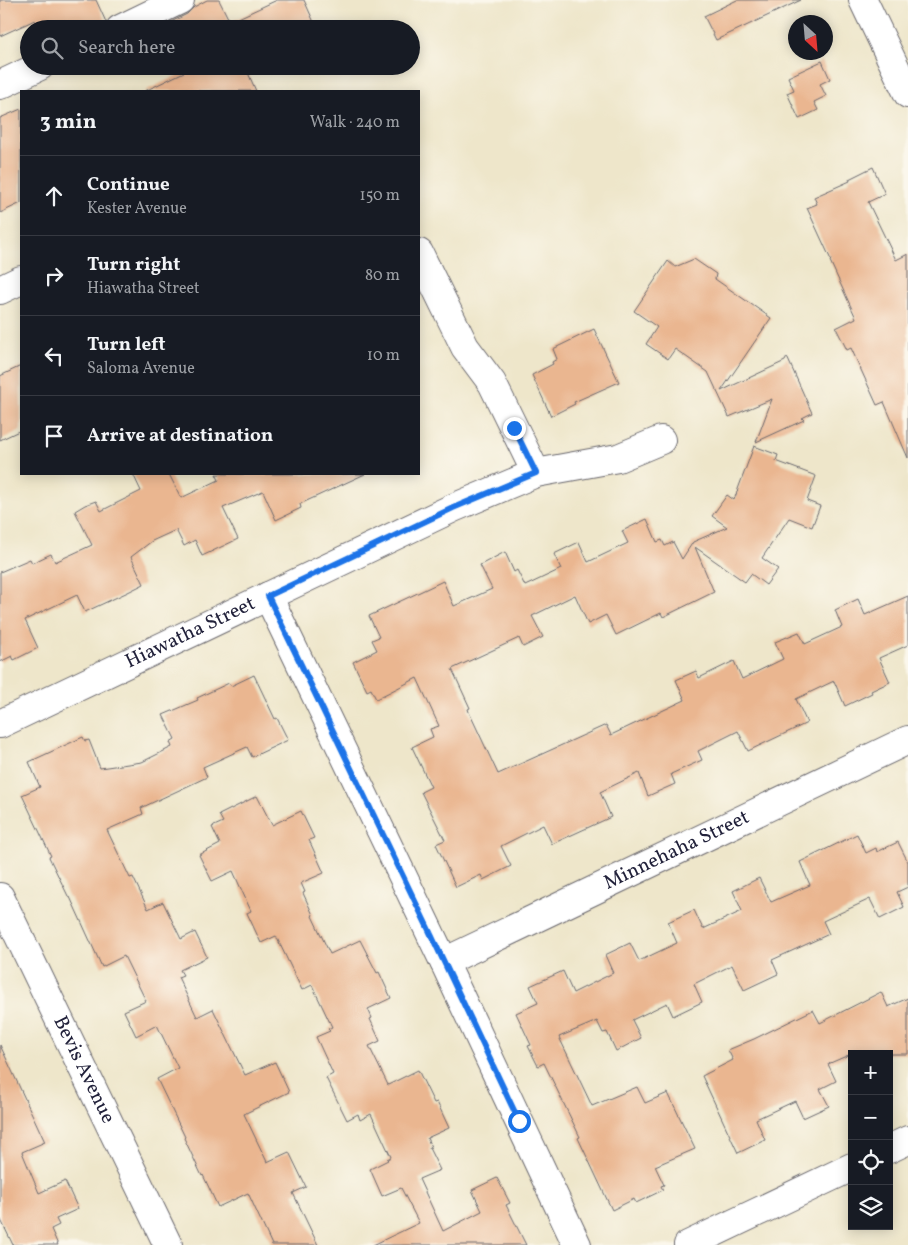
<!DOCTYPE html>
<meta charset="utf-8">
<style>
body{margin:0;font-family:Vollkorn,serif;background:#242831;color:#f1f3f6}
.controls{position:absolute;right:15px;bottom:15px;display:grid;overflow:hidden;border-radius:0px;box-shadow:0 2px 12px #0003}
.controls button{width:45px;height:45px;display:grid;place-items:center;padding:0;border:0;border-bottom:1px solid #363941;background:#171b24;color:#f1f3f6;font:25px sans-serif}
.compass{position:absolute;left:788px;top:15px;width:45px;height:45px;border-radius:50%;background:#171b24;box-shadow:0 2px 12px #0003;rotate:154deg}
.stop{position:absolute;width:15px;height:15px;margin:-11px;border:4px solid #1a73e8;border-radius:50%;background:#fff}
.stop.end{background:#1a73e8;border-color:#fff;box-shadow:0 1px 5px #0008}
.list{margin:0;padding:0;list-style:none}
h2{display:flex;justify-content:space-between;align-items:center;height:65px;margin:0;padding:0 20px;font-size:21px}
h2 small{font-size:16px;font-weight:400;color:#9ea1a6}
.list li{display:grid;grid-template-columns:32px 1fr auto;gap:15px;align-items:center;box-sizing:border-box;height:80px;padding:0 20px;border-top:1px solid #363941}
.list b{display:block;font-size:19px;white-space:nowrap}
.list p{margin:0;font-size:16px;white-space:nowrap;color:#9ea1a6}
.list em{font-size:16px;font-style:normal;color:#9ea1a6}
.icon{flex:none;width:28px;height:28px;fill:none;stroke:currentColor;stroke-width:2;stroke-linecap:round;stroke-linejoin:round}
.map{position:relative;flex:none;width:908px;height:1245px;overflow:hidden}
.search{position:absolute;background:#171b24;box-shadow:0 2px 12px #0003;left:20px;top:20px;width:400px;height:55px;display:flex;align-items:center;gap:12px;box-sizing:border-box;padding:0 18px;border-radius:28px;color:#9ea1a6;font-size:19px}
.panel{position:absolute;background:#171b24;box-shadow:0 2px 12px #0003;left:20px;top:90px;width:400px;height:385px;border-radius:0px}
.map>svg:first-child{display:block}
.building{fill:#eab690}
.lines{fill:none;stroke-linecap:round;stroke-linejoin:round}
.minor-casing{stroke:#69676d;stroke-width:30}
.minor{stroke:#fff;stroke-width:28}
.route{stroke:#1a73e8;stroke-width:6}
.labels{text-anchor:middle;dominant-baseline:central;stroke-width:4;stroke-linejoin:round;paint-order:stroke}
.street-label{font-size:20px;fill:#22223b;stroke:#fbf7ec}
</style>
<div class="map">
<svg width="908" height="1245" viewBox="0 0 908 1245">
<rect width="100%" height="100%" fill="#fbf7ec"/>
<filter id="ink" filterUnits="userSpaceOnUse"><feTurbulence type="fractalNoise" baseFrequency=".02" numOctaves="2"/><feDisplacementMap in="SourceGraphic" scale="10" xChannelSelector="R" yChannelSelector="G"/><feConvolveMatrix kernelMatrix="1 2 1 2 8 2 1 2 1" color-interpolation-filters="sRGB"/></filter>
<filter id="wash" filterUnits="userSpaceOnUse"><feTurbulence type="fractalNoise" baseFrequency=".0096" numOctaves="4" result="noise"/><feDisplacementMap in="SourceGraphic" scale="20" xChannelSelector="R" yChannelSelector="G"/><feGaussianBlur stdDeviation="1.12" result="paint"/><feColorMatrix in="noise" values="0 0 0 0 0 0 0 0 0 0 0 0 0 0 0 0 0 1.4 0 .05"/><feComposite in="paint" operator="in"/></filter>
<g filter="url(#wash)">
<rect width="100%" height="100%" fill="#eee6ca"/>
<g id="blocks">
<!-- building -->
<g class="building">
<polygon points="0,0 96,0 106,22 105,29 39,29 35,20 0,36"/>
<polygon points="207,0 219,0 230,22 277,0 304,0 317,29 164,29 163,26 187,14 194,7"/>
<polygon points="737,0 801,0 716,40 704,16"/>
<polygon points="822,61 830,79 820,84 826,96 814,102 818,110 799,119 787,93 794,90 788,77"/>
<polygon points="182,66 245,66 256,91 145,91 184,72"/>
<polygon points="21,109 21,203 0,213 0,118"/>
<polygon points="873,167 885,194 868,202 896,260 908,254 908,458 884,402 877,405 851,348 847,350 836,328 856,318 830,261 831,260 807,208 817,204 814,197 850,181 849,179"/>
<polygon points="694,259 716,274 715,279 771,318 721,391 785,361 787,357 812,413 802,418 804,420 756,442 772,399 729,417 708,372 675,349 668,359 646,344 657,327 634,311 668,261 675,267"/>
<polygon points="594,329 619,382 574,402 575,404 551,416 532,375 553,364 552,362 557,359 553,349"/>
<polygon points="21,366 21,430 0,440 0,376"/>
<polygon points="754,446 778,455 776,461 816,476 807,501 820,506 812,527 789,518 762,558 778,569 766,585 751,574 745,582 695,547 714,592 663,617 661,613 616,635 606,615 588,624 575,595 532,616 543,637 523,647 519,638 452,669 470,708 468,709 469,712 498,774 606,725 611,735 685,700 676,680 696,671 699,678 734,661 742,679 783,659 775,642 799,632 805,644 842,627 835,610 858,599 865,615 908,596 908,645 879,658 890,682 871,691 872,693 845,706 834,681 796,699 807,723 748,751 738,731 698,751 702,760 671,774 675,784 648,796 639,773 600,792 611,817 552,844 543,825 501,846 511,866 483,880 481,875 456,887 436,844 445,840 421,792 431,787 412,747 433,737 430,729 439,726 417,678 376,699 371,689 367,691 353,662 377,650 372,640 379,637 369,616 443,581 454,606 492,589 480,565 505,552 514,572 517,570 525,586 561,569 554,554 579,542 588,562 628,543 622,531 647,519 657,542 662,540 665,546 673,542 682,559 693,542 727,527 712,516 727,495 734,500"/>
<polygon points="133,474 169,474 181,498 219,480 216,474 365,474 300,504 301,508 276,520 263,491 223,508 238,539 202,556 195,540 184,546 176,530 152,541 131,557 144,584 128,592 85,612 77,595 25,620 38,648 14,660 12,656 0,662 0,572 30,559 32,563 51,554 55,562 92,545 75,511 85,505 96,501 101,511 141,491"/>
<polygon points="254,675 275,719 277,718 288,740 252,757 247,747 203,767 207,777 141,808 143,814 107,830 130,878 133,877 148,909 163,902 181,939 195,932 207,957 180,970 183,975 178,977 197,1017 213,1009 245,1075 275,1062 289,1092 244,1114 267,1162 289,1152 306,1187 293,1193 318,1245 272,1245 248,1193 218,1207 203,1175 202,1176 184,1138 185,1137 157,1079 178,1068 157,1025 136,1036 124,1011 146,1001 124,956 102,967 70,897 69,898 49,857 51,856 22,795 40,787 29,762 83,737 85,741 89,740 100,768 142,762 172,747 170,742 175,739 163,715 198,700 197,698 229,683 231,686"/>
<polygon points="257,796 272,825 301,811 314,838 309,840 324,873 301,883 305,892 303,893 313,915 312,916 330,954 360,940 377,973 379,972 391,998 368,1009 372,1018 370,1019 380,1041 369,1046 388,1085 418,1070 434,1103 437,1102 449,1128 427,1138 431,1147 429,1148 440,1170 419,1179 443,1231 482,1211 472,1190 497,1178 510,1203 506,1205 526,1245 373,1245 419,1223 401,1188 382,1196 370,1169 388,1160 387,1159 391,1157 371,1114 360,1120 358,1114 347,1120 326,1078 333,1074 316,1037 330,1031 328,1029 332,1027 312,985 302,990 276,936 261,943 247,913 251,911 233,871 212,881 199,855 220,844 212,827 223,822 219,815"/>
<polygon points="857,834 866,853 876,848 877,852 898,842 908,862 908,887 897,892 904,907 880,919 870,899 823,921 829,934 772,960 778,974 744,990 732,965 694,984 702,1002 673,1016 667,1003 632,1020 641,1038 616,1051 607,1032 603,1033 597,1021 559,1037 592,1106 637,1087 645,1103 668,1093 695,1149 655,1166 664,1185 661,1186 663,1190 636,1203 634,1199 612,1210 578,1138 580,1137 544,1063 538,1066 528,1046 531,1045 516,1013 538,1003 530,986 563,971 573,993 613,973 605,955 630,943 639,961 677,943 668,922 694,910 703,929 742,911 733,891 759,878 771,902 810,885 800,862"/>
<polygon points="881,992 888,1007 908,998 908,1054 851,1054 828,1064 836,1081 820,1089 829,1106 803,1118 795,1101 756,1119 765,1140 738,1153 702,1076 733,1060 728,1050 754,1039 813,1010 820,1023"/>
<polygon points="0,1045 45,1142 22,1152 39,1193 65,1181 78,1209 56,1219 59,1225 51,1229 58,1245 13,1245 0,1218"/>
</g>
</g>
</g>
<g filter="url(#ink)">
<use href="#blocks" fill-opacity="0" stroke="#69676d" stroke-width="1"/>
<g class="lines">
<!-- minor casing -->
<g class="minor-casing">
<g id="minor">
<polyline points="863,0 908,94"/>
<polyline points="120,29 180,0"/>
<polyline points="0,85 40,66"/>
<polyline points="419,253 465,347 492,383 536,473"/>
<polyline points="0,290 21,280"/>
<polyline points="268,596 444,962 577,1245"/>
<path id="s1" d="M0,724L453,508L536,473L618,458L661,440"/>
<path id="s2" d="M0,897L168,1245"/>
<path id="s3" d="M444,962L908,740"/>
<polyline points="889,1149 908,1140"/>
<polyline points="688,1245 852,1167"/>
</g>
</g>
<!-- minor -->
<use href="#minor" class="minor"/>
</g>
</g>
<g class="lines" filter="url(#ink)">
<!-- route -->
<polyline class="route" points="514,428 536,473 453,508 268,596 427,926 519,1121"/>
</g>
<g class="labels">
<!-- street labels -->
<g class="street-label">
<text stroke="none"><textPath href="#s1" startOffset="211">Hiawatha Street</textPath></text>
<text stroke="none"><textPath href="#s3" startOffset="258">Minnehaha Street</textPath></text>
<text stroke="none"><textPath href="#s2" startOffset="192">Bevis Avenue</textPath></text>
</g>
</g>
</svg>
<div class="controls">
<button>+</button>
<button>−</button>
<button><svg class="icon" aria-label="locate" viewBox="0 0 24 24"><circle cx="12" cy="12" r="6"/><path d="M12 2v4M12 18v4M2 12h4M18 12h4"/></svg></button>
<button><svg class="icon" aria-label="layers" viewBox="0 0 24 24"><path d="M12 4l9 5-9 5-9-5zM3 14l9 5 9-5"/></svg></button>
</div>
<svg class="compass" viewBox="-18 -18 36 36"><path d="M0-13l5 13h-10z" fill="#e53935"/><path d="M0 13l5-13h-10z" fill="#9ea1a6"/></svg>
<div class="stop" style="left:519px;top:1121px"></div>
<div class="stop end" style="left:514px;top:428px"></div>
<div class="search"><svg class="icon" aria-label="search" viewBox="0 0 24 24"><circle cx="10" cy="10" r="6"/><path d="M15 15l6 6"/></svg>Search here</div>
<section class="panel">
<h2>3 min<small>Walk · 240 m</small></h2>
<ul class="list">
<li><svg class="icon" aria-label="ahead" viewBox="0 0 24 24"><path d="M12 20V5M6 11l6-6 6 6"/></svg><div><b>Continue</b><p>Kester Avenue</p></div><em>150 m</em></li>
<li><svg class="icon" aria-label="right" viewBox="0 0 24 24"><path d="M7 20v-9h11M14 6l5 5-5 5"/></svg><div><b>Turn right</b><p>Hiawatha Street</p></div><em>80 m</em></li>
<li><svg class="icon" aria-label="left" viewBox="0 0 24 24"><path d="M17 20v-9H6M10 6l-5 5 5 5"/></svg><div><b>Turn left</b><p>Saloma Avenue</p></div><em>10 m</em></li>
<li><svg class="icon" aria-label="arrive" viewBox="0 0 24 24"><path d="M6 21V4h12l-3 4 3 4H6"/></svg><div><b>Arrive at destination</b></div></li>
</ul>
</section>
</div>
